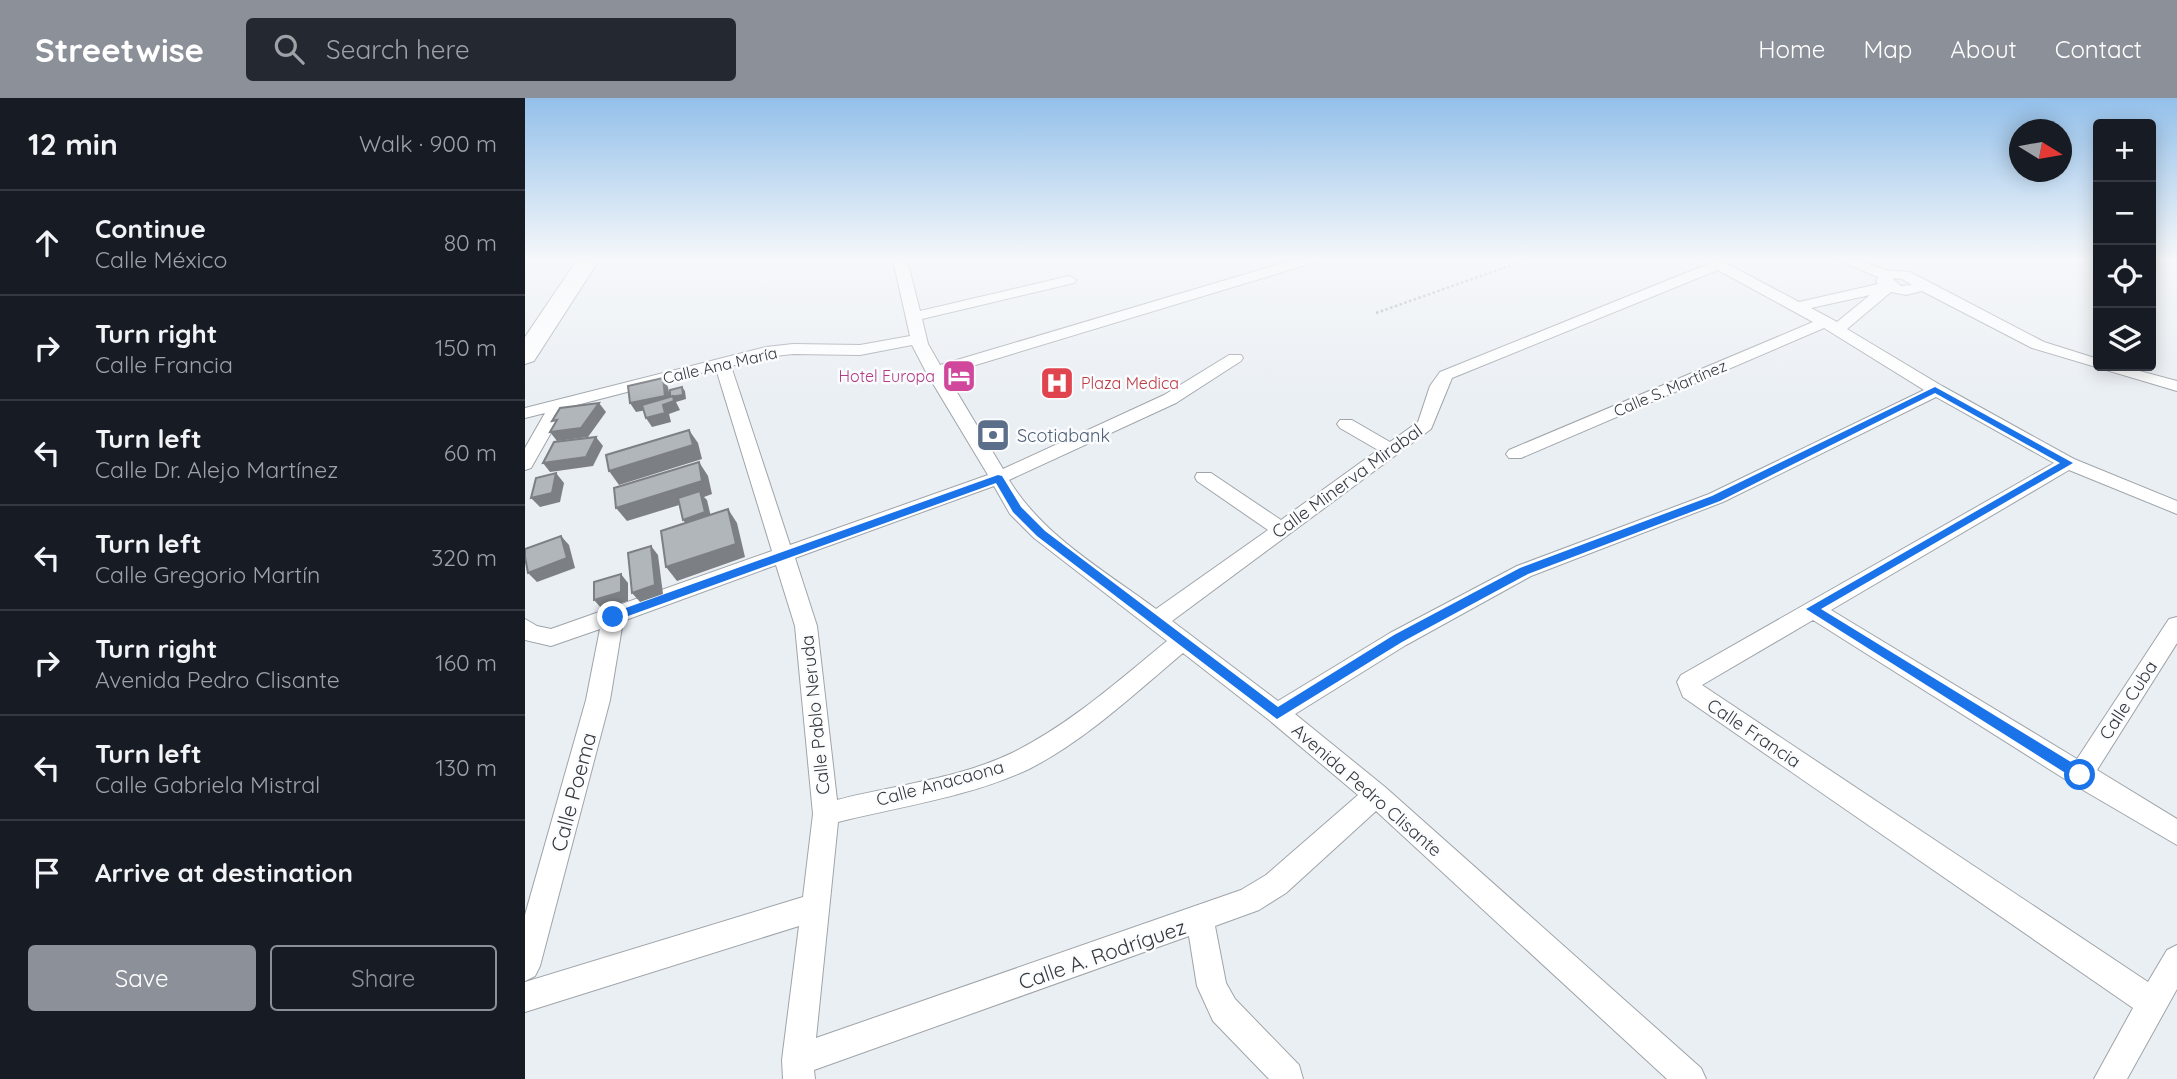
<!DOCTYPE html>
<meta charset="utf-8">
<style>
body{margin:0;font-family:Quicksand,sans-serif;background:#242831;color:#f1f3f6}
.controls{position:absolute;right:21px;top:21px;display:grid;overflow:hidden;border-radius:7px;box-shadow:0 4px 18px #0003}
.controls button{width:63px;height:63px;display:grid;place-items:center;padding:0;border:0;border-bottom:2px solid #363941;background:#171b24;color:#f1f3f6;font:35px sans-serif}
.compass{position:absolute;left:1484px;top:21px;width:63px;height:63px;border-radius:50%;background:#171b24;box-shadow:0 4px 18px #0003;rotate:101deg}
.stop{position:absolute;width:21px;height:21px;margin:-16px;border:5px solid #1a73e8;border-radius:50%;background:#fff}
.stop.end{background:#1a73e8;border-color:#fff;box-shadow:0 2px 7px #0008}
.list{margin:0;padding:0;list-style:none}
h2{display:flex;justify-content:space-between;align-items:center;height:91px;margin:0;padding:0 28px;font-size:30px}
h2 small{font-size:23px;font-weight:400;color:#9ea1a6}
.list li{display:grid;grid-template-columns:46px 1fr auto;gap:21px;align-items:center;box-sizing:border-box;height:105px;padding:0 28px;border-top:2px solid #363941}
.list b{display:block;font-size:26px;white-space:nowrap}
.list p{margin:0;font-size:23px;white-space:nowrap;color:#9ea1a6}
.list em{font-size:23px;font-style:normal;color:#9ea1a6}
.actions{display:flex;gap:14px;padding:21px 28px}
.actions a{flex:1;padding:16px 0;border:2px solid #8c9099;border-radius:7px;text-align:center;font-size:24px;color:#8c9099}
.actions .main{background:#8c9099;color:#fff}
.icon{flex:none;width:38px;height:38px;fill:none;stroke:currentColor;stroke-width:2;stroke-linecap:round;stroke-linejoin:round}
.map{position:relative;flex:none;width:1652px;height:981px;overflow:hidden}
header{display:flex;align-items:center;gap:42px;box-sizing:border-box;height:98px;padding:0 35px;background:#8c9099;color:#fff}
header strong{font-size:33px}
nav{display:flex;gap:38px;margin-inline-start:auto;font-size:24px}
.search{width:490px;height:63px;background:#242831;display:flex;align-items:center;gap:18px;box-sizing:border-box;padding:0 24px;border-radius:7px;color:#9ea1a6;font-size:26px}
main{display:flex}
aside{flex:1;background:#171b24}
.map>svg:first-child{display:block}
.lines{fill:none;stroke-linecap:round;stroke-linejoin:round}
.street-casing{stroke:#9fa4a9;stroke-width:2}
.primary-casing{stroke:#9fa4a9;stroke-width:2}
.path{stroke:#9fa3a7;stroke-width:2.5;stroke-dasharray:2.5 2.5;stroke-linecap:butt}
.street{fill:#fff;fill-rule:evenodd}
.primary{fill:#fff;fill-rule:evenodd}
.shaded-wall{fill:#7c7f83}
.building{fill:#b1b6bb;stroke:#7c7f83;stroke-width:2}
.route{fill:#1a73e8}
.labels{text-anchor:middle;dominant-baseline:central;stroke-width:5;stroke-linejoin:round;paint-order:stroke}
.far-street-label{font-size:16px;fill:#36383b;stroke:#fafcfe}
.far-hotel-label{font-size:16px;fill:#b23c85;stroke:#fafcfe;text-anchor:end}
.far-health-label{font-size:16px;fill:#be3a42;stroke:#fafcfe;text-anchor:start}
.service-label{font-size:18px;fill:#4e5e75;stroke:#fafcfe;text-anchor:start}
.street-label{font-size:18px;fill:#36383b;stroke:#fafcfe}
.near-street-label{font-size:21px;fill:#36383b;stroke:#fafcfe}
</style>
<header>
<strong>Streetwise</strong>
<div class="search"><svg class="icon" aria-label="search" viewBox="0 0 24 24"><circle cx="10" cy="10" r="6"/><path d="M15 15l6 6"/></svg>Search here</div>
<nav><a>Home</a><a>Map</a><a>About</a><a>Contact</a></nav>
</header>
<main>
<aside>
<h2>12 min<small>Walk · 900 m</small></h2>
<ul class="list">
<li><svg class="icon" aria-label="ahead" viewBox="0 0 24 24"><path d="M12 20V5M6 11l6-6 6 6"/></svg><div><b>Continue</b><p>Calle México</p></div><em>80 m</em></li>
<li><svg class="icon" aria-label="right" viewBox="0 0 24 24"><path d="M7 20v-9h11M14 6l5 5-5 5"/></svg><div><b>Turn right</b><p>Calle Francia</p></div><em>150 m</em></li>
<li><svg class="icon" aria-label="left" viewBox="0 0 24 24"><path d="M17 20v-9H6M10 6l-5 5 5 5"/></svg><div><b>Turn left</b><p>Calle Dr. Alejo Martínez</p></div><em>60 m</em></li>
<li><svg class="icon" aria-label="left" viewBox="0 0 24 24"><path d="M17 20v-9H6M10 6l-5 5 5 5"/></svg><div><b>Turn left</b><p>Calle Gregorio Martín</p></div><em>320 m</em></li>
<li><svg class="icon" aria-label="right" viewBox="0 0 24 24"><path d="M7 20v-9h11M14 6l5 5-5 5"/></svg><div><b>Turn right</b><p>Avenida Pedro Clisante</p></div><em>160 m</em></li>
<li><svg class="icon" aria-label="left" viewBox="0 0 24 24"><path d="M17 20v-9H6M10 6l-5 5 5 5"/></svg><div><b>Turn left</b><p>Calle Gabriela Mistral</p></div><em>130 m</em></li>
<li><svg class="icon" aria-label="arrive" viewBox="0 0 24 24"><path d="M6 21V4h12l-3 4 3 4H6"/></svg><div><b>Arrive at destination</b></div></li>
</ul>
<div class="actions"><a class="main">Save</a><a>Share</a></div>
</aside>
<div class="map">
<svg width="1652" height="981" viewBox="0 0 1652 981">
<rect width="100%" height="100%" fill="#eaeff4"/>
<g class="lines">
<!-- street casing -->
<g class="street-casing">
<path id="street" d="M368,162H382L395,213L544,178L551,182L549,185L397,221L403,246L415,267L768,162H789L787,165L421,276L478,371L639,297L704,257H716L718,260L716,263L651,305L484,382C518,438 580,473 631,511L743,432L672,383L670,379L672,375H686L756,422L853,352L815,330L812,326L815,322H827L865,344L893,324L905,288L915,274L1183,166L1178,162H1195L1274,204L1353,186L1351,183L1353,179L1313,162H1332L1361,172L1385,174L1519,244L1573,261V268H1596L1652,283V293L1507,250L1397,193L1381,197L1366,194L1322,231L1417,288L1549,361L1652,403V416L1544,372L1306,512L1552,661L1644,521L1652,519V545L1572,672L1652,721V747L1546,685L1288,522L1177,587L1623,884L1642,852L1652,847V891L1602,981H1569L1608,910L1158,599L1152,584L1156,577L1529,365L1411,299L1198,404L1006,478L881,547L770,616L860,689L1176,970L1181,981H1142L851,713L761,795L734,812L690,828L701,885L710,901L774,967L778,981H744L688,923L672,888L664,838L289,972L290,981H258L257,962L274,828L0,914V884L278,799L288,716L270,528L251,467L98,523L85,602L15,868L10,878L0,883V817L61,602L75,531L26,548L0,542V521L12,528L26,531L247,453L191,271L40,310L6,370L0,372V350L20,315L0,320V310L241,249L268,246L335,247L385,238ZM1193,172L1288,224L984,352L981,356L984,360H996L1299,230L1399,292L1184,396L992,468L865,535L753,603L647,523L906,331L927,280ZM1367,180L1377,181L1387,187L1376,188ZM1345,197L1312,224L1286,210ZM387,247L401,274L463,377L265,447L206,268L241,259L268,256L335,257ZM469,388L485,416L509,440L642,543C593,583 544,627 487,655C433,681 369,687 312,702L292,528L270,460ZM658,555L744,622L833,697L741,777L716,792L291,940L313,724C376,708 444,699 504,671C561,642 609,596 658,555Z"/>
</g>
<!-- primary casing -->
<g class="primary-casing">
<polygon id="primary" points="52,162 74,162 9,263 0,266 0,239"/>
</g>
<!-- path -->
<polyline class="path" points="851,215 1001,162"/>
<!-- street -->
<use href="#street" class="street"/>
<!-- primary -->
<use href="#primary" class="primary"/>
</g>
<!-- shaded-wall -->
<g class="shaded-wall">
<polygon points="138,280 143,289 146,304 145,300 157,289 160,293 161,301 151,304 155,312 144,316 146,324 127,329 121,320 138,309 111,314 105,305"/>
<polygon points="74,305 81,314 63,339 32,343 25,334"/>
<polygon points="164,332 173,345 177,361 94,387 84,373"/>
<polygon points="71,339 78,348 68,368 25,374 18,365"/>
<polygon points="174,364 183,378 187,396 179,399 182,402 187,423 165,431 158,422 177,400 102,423 91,410"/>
<polygon points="31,375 39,385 35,404 15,409 6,400"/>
<polygon points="203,411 212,425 220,459 152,483 141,469"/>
<polygon points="36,438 44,447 50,470 12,484 3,475"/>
<polygon points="126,448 133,457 138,496 115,504 107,495"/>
<polygon points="96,476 103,485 103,503 77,511 69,502"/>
</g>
<!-- building -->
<g class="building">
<polygon points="138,280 140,298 105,305 103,288"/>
<polygon points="157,289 158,297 145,299 145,292"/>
<polygon points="148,298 149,303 138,307 140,315 121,320 117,307"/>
<polygon points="74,305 56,330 25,334 32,322 27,323 35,310"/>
<polygon points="164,332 168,347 84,373 81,357"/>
<polygon points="71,339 61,359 18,365 29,344"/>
<polygon points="174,364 177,383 91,410 89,390"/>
<polygon points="31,375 27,395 6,400 11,380"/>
<polygon points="175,393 180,414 158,422 153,400"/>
<polygon points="203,411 211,446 141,469 136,433"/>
<polygon points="36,438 42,460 3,475 0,459 0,451"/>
<polygon points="126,448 130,487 107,495 103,455"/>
<polygon points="96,476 96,494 69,502 69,484"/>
</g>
<!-- sky -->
<linearGradient id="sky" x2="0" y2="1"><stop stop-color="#93c0ea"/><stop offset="0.54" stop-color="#f6f8fa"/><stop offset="1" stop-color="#f6f8fa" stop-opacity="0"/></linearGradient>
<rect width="1652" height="299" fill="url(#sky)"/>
<!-- route -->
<polygon class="route" points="1410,289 1548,365 1296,511 1559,672 1559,681 1550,681 1281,511 1535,365 1410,295 1195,403 1003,476 877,544 752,621 512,438 488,414 471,385 92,522 88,523 82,519 84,516 473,377 477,378 496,409 520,433 753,609 869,537 995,470 1187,398"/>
<!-- icons -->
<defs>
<g id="hotel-square" transform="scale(1.75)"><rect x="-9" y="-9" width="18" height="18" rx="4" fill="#d1479c" stroke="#fafcfe"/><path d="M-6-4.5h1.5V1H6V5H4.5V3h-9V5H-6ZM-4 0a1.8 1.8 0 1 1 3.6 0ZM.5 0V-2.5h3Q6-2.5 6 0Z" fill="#fff"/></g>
<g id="hospital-square" transform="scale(1.75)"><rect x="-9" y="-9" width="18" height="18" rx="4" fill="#e0444e" stroke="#fafcfe"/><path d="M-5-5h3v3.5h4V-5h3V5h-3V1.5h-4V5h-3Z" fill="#fff"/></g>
<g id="bank-square" transform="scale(1.75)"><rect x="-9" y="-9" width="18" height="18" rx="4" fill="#5c6f8a" stroke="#fafcfe"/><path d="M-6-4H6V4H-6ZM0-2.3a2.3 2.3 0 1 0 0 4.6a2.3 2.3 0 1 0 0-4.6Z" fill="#fff"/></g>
</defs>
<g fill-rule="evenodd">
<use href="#hotel-square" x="434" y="278"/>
<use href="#hospital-square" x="532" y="285"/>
<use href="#bank-square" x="468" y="337"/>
</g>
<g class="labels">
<!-- far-street labels -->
<g class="far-street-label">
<text transform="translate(195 267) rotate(-13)">Calle Ana María</text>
<text transform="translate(1145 290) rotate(-23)">Calle S. Martínez</text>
</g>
<!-- far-hotel labels -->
<g class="far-hotel-label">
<text x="410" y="278">Hotel Europa</text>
</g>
<!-- far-health labels -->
<g class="far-health-label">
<text x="556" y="285">Plaza Medica</text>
</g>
<!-- service labels -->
<g class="service-label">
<text x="492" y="337">Scotiabank</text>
</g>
<!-- street labels -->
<g class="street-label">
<text transform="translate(822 383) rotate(-36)">Calle Minerva Mirabal</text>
<text transform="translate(1603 602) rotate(-57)">Calle Cuba</text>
<text transform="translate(290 617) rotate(-96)">Calle Pablo Neruda</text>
<text transform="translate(1229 635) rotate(34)">Calle Francia</text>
<text transform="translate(415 685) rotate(-15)">Calle Anacaona</text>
<text transform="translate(842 692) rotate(41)">Avenida Pedro Clisante</text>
</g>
<!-- near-street labels -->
<g class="near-street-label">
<text transform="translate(48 694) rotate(-75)">Calle Poema</text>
<text transform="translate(577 856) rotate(-19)">Calle A. Rodríguez</text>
</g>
</g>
</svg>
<div class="controls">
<button>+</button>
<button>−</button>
<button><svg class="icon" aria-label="locate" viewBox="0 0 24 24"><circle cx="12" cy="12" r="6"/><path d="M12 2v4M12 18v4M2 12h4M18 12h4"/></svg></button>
<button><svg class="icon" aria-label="layers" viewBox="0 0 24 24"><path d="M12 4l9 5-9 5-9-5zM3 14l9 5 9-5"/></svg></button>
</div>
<svg class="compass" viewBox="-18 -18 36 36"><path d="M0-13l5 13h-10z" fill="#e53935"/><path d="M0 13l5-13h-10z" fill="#9ea1a6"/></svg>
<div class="stop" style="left:1555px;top:677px"></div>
<div class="stop end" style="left:88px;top:519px"></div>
</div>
</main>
